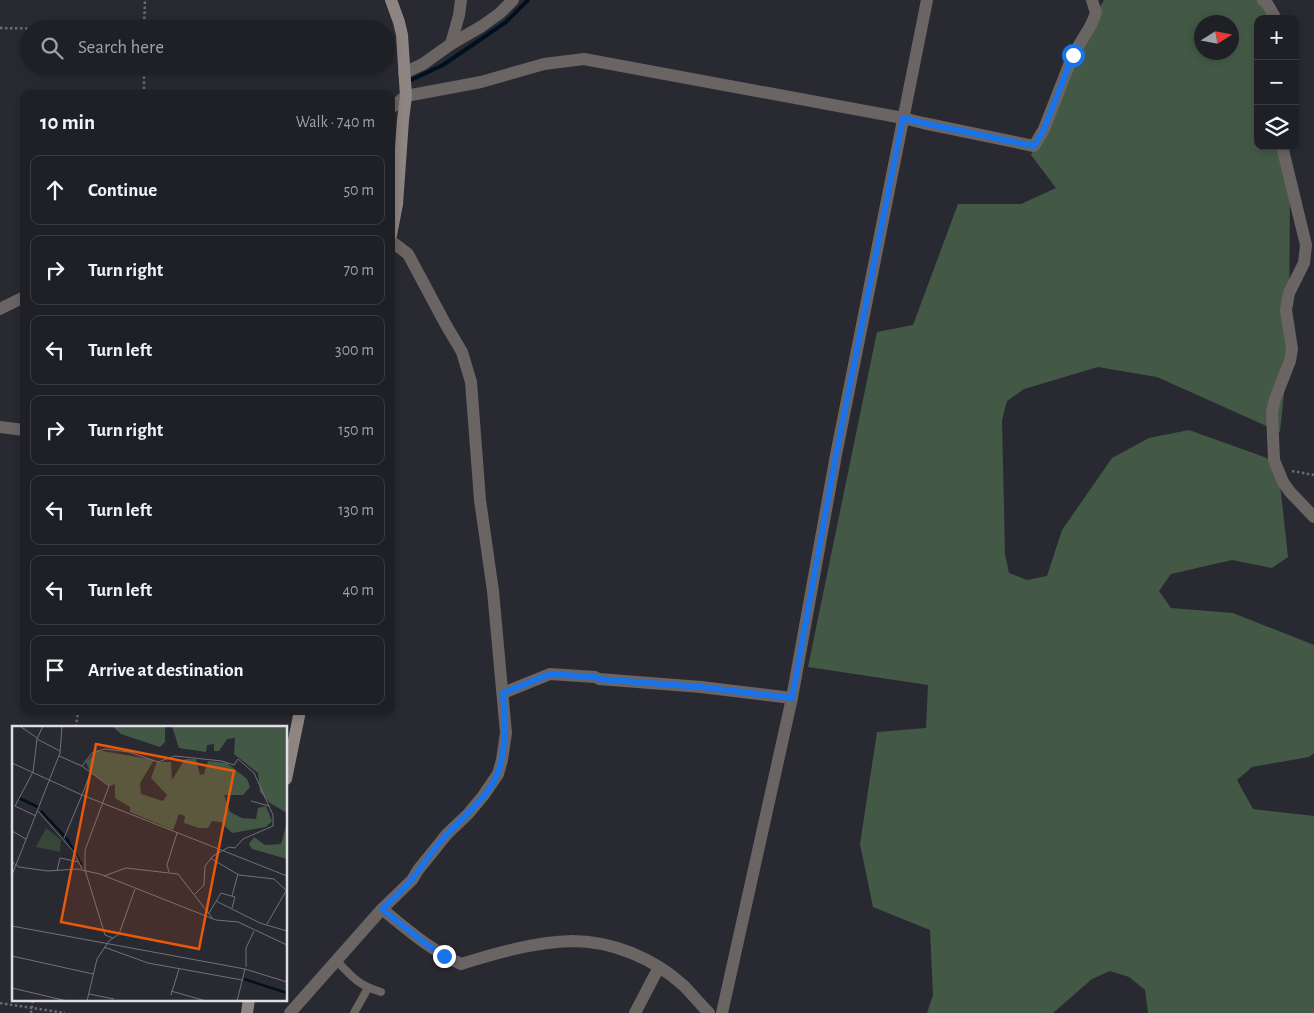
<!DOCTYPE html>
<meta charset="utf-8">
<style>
body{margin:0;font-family:"Alegreya Sans",sans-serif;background:#2c2c32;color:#f1f3f6}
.controls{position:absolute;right:15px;top:15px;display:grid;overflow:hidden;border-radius:10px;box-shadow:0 2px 8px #0003}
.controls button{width:45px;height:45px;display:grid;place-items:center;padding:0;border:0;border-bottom:1px solid #3c3d43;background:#1f1f26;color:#f1f3f6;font:25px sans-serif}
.compass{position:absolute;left:1194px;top:15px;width:45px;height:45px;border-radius:50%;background:#1f1f26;box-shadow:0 2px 8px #0003;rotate:79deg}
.stop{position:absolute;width:15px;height:15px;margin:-11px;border:4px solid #1a73e8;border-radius:50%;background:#fff}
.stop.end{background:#1a73e8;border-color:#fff;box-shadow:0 1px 5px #0008}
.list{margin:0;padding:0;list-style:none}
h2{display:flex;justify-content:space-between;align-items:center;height:65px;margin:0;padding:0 20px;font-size:21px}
h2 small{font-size:16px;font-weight:400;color:#a1a2a7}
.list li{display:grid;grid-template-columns:32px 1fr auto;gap:15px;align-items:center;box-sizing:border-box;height:70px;margin:0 10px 10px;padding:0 10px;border:1px solid #3c3d43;border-radius:10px}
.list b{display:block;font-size:19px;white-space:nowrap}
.list em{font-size:16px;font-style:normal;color:#a1a2a7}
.icon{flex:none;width:28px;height:28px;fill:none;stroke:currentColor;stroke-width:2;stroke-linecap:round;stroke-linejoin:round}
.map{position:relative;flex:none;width:1314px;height:1013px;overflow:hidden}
.search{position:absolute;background:#1f1f26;box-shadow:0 2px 8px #0003;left:20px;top:20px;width:375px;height:55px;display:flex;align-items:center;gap:12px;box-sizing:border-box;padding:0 18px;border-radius:28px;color:#a1a2a7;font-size:19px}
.panel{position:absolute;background:#1f1f26;box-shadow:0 2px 8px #0003;left:20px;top:90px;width:375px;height:625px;border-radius:10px}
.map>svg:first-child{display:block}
.forest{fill:#435946;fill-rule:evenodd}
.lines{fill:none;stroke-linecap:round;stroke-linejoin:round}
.stream{stroke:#00101e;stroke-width:4}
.path{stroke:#6b6b72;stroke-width:2.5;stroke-dasharray:2.5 2.5;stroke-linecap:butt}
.lane{stroke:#6a6463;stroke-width:8}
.street{stroke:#6a6463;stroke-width:12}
.secondary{stroke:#8e8583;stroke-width:12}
.route{stroke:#1a73e8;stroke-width:6}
.inset-river{fill:none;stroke:#00101e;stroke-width:2.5}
.inset-road{fill:none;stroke:#717179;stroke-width:1}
.view{fill:#e8590c;fill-opacity:0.15;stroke:#e8590c;stroke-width:2.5}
.inset-edge{fill:none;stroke:#dedee4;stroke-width:2.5}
</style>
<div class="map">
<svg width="1314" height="1013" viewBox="0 0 1314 1013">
<rect width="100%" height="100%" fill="#292932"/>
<!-- forest -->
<path class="forest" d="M1104,0H1259L1272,19H1258V146H1287L1290,175L1289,344L1280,432L1157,377L1098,367L1024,389L1007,401L1002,420L1005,554L1009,573L1027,580L1047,576L1062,530L1112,458L1149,438L1189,430L1267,458L1279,475L1288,557L1272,568L1232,560L1171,574L1159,591L1171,608L1233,613L1314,645V753L1309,757L1252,767L1237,780L1253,809L1314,816V1013H1148L1145,990L1129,977L1110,971L1092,979L1053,1013H927L933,995L930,930L873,907L860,844L877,732L926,728L928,685L808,667L877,332L913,325L958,204H1021L1056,188L1031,155L1074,52ZM1202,22H1232V52H1202Z"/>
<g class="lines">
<!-- stream -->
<polyline class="stream" points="409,81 443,65 506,22 528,0"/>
<!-- path -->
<g class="path">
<polyline points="0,28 54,29"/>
<polyline points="144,29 145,0"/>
<polyline points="144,94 144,66"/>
<polyline points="1292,471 1314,475"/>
<polyline points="76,727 78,711"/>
<polyline points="0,1003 65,1013"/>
<polyline points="31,1013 33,999"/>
</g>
<!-- lane -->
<g class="lane">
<path d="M336,960C352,977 358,985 381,992"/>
<polyline points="354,1013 368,988"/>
</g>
<!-- street -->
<g class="street">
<polyline points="1263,0 1268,5 1276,19"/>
<polyline points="451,44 459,15 461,0"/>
<polyline points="404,73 423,64 451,44 482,26 500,13 513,0"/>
<polyline points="391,108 406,96 481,82 544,64 584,59 903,118 923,123 1034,146 1044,129 1073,55 1091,25 1096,13 1092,0"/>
<polyline points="1282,146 1306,245 1304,263 1289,293 1286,310 1292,349 1290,361 1275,399 1272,412 1274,460 1283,482 1290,492 1314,517"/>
<polyline points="0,309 24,297"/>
<polyline points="0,427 24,430"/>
<polyline points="503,693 550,674 595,677 599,679 701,687 792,698"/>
<path d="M382,909C408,930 430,950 461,964C496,953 535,942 572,941C612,941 653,958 683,985C692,994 700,1004 709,1013"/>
<polyline points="290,1013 382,909 412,880 418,870 447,834 468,814 483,796 498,774 502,760 506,733 493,591 480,500 471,382 462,352 446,325 408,254 391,241"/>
<polyline points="635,1013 659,967"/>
<polyline points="722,1013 792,698 836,455 927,0"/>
</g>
<!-- secondary -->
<g class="secondary">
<polyline points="391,0 399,22 402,35 406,96 403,120 397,204 391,235"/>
<polyline points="286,779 300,711"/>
<polyline points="247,1013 249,999"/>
</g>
</g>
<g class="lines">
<!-- route -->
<path class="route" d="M444,956L426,944L382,909C392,899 404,890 412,879C424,864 434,848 447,834C463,817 491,794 498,772C507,746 505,720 503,693L550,674L595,677L598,679L701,687L792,698L836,455L903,118L923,123L1034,146L1044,129L1073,55"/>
</g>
<!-- overview -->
<g transform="translate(12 726)">
<rect width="275" height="275" fill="#292932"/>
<path d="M34,102L49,114L48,126L24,121Z" fill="#364638"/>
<path d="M100,0H153V16L148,21L109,8ZM160,0H275V87L258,77L248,66L246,47L222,28L223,12L215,13L207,25H202V18L195,19L194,26L167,22ZM85,24L142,34L128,57L129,68L151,75L155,69L139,52L145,36H159L160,54L173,33H184L188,49L192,48L196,35L215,37L235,53L238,61L231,69H212L218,86L230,92L244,93L246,82L254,80L260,95L254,101L220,107L209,96L200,95L196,102H187L172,97L173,90L167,88L161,104L118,86V81L103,72V58L98,60L78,46L74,36ZM275,97V133L240,123L237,118L242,111L253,119L269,118Z" fill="#435946"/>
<path class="inset-river" d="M7,72L26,81M29,85L55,113L70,139M232,253L275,267"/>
<path class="inset-road" d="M8,0L25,12M25,13L48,25M47,30L70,40L97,60L73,124V144L93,209L101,212M0,37L70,69L275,150M70,40L80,27L93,23L117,26L146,36L163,30L210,35L222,39L226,33L242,47L261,89V100L231,113L223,122L217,121L201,130L193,140L192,159L183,168M70,69L78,48M239,75L257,80M26,85L62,126L70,143M24,90L3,80L21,46L25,13L31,0M0,105L14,113M52,112L70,69M198,132L227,149L262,153L275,165M0,136L7,141L36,145L65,143L88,148L204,194L226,196L275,219M45,145L48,132L67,136M157,146L155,139L165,107M0,149L48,27L50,0M92,150L114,142L166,148L201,193M220,170L226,148M204,175L248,197L275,205M197,187L209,167L223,171L220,182M255,198L274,165M0,200L233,243L275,256M92,221L136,237L230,254M0,230L81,248M234,241V222L242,205M0,262L55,275M159,265L194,275M77,268L102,273M159,269L167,243M75,275L85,233L97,215L107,208L123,163M225,275L233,243"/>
<path class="view" d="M84,18L222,45L187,223L49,196Z"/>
<rect width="275" height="275" class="inset-edge"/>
</g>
</svg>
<div class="controls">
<button>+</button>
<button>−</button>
<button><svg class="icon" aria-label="layers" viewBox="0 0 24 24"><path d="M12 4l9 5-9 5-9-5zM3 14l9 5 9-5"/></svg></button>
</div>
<svg class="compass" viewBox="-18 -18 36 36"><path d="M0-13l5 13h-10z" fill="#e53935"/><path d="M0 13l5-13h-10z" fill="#a1a2a7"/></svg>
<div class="stop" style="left:1073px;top:55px"></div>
<div class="stop end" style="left:444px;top:956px"></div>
<div class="search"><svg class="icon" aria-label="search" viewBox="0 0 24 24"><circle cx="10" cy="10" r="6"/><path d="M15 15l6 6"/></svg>Search here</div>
<section class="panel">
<h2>10 min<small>Walk · 740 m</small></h2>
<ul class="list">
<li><svg class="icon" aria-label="ahead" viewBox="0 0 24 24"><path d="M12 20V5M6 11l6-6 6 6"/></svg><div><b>Continue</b></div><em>50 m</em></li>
<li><svg class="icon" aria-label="right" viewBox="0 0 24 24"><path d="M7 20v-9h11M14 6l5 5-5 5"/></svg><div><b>Turn right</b></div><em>70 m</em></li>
<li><svg class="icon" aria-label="left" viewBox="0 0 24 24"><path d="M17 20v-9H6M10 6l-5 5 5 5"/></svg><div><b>Turn left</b></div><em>300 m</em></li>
<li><svg class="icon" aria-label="right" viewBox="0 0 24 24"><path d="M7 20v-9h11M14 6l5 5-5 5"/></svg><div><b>Turn right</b></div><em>150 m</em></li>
<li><svg class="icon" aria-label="left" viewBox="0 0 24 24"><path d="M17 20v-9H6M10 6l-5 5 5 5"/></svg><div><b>Turn left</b></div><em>130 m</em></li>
<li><svg class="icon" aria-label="left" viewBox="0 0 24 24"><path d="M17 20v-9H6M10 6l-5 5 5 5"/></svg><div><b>Turn left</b></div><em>40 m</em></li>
<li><svg class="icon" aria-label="arrive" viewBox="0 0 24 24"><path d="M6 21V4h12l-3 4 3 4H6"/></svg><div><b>Arrive at destination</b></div></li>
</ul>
</section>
</div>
